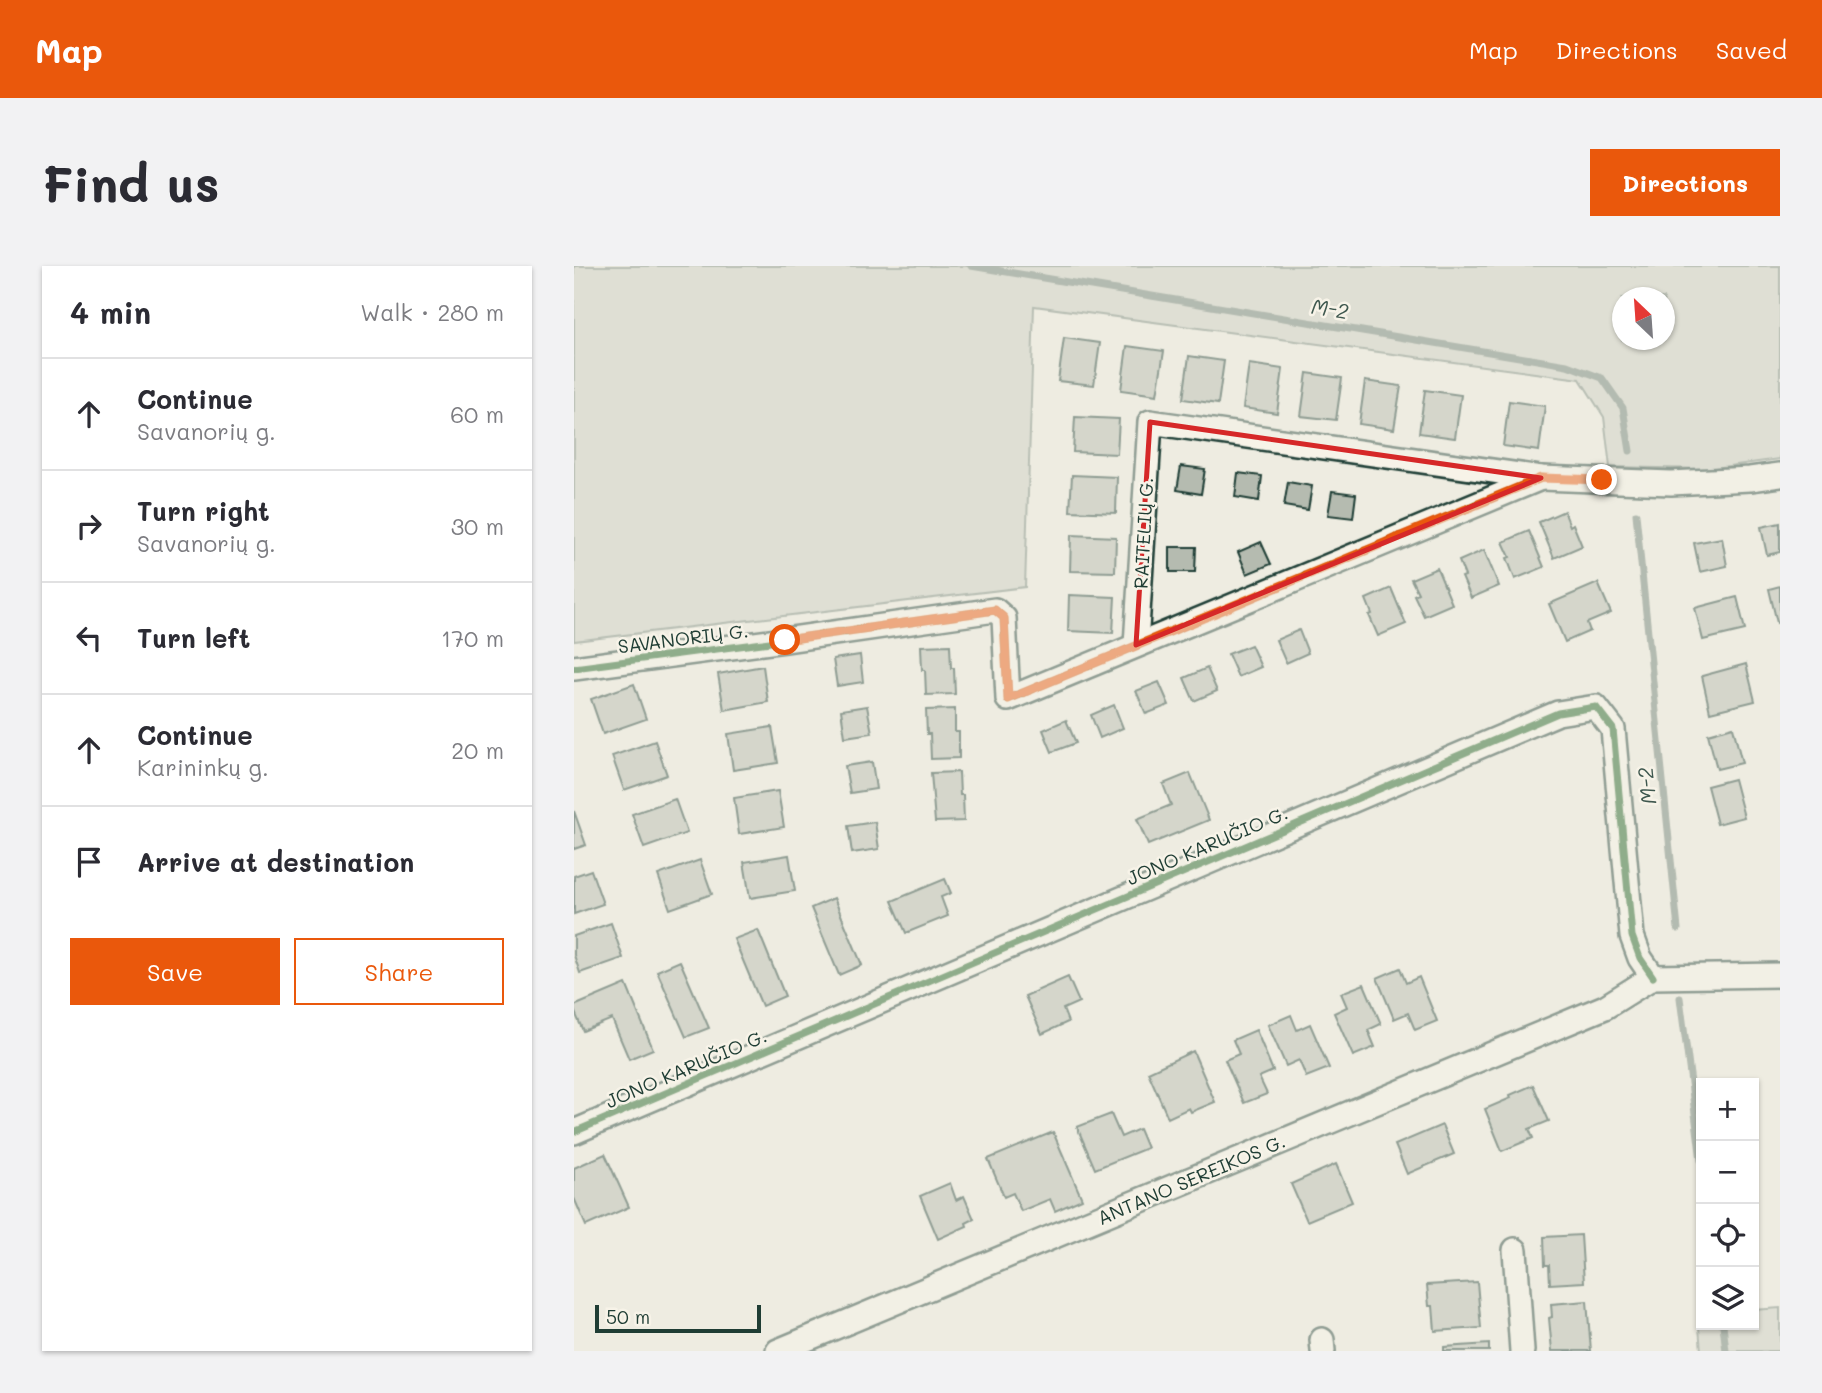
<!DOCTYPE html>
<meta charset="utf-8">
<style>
body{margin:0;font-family:Mali,sans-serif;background:#f2f2f3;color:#2b2b33}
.controls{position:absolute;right:21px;bottom:21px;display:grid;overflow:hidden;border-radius:0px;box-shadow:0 2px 5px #0004}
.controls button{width:63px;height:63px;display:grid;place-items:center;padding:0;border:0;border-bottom:2px solid #e1e1e2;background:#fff;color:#2b2b33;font:35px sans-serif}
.compass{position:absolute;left:1038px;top:21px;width:63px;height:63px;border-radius:50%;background:#fff;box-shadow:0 2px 5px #0004;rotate:335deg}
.scale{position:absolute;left:21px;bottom:18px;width:166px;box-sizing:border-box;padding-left:7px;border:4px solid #1f3d34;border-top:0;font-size:19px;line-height:24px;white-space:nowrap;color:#1f3d34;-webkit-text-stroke:5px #f7f3e8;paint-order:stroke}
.stop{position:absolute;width:21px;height:21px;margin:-16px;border:5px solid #ea580c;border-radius:50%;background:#fff}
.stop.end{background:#ea580c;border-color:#fff;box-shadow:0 2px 7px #0008}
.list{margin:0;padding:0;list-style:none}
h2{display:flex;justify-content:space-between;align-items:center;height:91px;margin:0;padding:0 28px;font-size:30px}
h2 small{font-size:23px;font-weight:400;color:#7c7c81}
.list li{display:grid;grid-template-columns:46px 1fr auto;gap:21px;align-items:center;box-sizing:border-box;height:112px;padding:0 28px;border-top:2px solid #e1e1e2}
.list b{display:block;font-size:26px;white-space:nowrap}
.list p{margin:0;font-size:23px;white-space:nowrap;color:#7c7c81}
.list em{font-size:23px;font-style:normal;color:#7c7c81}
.actions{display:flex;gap:14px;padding:21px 28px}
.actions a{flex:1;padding:16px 0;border:2px solid #ea580c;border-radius:0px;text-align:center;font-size:24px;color:#ea580c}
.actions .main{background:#ea580c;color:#fff}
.icon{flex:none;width:38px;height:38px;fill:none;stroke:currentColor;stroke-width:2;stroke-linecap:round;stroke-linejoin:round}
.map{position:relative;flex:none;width:1206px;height:1085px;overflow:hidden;border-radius:0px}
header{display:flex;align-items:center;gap:42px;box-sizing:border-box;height:98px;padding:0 35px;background:#ea580c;color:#fff}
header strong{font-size:33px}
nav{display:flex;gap:38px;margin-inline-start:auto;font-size:24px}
.intro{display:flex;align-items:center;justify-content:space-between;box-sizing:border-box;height:168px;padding:0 42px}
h1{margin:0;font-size:49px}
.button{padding:18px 32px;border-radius:0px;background:#ea580c;color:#fff;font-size:24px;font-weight:700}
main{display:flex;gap:42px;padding:0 42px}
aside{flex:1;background:#fff;border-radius:0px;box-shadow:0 2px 5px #0004}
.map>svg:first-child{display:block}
.green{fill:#cccfc4;stroke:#76867c;stroke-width:2;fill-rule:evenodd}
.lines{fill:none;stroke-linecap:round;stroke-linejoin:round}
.stream{stroke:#6c7e74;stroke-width:7}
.building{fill:#b5bbb0;stroke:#1f3d34;stroke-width:2}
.minor-casing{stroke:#1f3d34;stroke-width:28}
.minor{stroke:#f7f3e8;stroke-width:23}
.cycleway-casing{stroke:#f7f3e8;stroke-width:11}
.cycleway{stroke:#1b5e20;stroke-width:7}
.route{stroke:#ea580c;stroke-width:9}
.marked{fill:none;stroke:#d62828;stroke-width:5;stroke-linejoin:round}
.labels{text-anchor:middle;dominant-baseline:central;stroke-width:5;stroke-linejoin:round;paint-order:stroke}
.street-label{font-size:19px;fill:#1f3d34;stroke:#f7f3e8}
.water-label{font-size:21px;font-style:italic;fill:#3f584f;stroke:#f7f3e8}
</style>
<header>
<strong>Map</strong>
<nav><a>Map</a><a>Directions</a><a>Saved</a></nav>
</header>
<div class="intro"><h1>Find us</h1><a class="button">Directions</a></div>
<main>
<aside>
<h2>4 min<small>Walk · 280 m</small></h2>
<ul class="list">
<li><svg class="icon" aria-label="ahead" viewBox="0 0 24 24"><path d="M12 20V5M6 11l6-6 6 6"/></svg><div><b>Continue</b><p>Savanorių g.</p></div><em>60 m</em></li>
<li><svg class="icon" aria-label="right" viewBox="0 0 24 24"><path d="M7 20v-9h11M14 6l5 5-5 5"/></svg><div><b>Turn right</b><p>Savanorių g.</p></div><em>30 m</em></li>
<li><svg class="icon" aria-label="left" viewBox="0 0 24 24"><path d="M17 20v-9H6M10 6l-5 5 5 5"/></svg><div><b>Turn left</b></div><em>170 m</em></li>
<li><svg class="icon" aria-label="ahead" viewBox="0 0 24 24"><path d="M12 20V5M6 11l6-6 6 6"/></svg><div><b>Continue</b><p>Karininkų g.</p></div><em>20 m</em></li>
<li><svg class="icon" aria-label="arrive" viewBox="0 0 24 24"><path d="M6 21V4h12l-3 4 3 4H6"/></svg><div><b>Arrive at destination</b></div></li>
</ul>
<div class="actions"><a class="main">Save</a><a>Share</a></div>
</aside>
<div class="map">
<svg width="1206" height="1085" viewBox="0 0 1206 1085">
<rect width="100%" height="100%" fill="#eeece1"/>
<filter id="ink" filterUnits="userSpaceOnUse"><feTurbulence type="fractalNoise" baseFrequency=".0143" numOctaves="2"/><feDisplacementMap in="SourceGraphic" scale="14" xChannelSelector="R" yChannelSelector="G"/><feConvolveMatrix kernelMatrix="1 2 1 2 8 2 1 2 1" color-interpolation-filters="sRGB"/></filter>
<g filter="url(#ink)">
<!-- green -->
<g class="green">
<path d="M0,0H1206V193L1133,203L1036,201L1030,151L1006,113L460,40L451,321L0,375ZM1048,32H1090V74H1048Z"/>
<polygon points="1206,1042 1206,1085 1127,1085 1124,1049 1127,1049 1127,1059 1180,1059 1180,1044"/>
</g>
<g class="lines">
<!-- stream -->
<g class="stream">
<polyline points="397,0 993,99 1028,112 1049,142 1056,185"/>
<polyline points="1062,248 1104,663"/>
<polyline points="1106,732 1127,894"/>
<polyline points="1149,1059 1152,1085"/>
</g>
</g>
<!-- building -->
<g class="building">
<polygon points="490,72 526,77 520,119 484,115"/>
<polygon points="553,80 590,85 583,129 547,124"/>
<polygon points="615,90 650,95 644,138 609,133"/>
<polygon points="675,98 709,103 703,147 669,142"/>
<polygon points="733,107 768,112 762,154 727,150"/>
<polygon points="791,115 827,120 820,163 785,158"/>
<polygon points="851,124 887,129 881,172 845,167"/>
<polygon points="935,135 971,140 965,185 929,180"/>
<polygon points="501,151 545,153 543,188 499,186"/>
<polygon points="607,200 631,203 627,228 603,224"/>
<polygon points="664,207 688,210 685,235 661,231"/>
<polygon points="498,209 543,211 542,247 496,245"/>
<polygon points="714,216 738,220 734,244 710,240"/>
<polygon points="758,225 782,228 779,252 754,249"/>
<polygon points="990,245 996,260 999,258 1008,280 980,292 965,256"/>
<polygon points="1206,257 1206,286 1193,289 1187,261"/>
<polygon points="955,265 970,301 941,313 933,292 936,291 929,276"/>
<polygon points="497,269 542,271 541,306 496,305"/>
<polygon points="1148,272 1153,300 1126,306 1120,277"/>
<polygon points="687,276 697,298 673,308 664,286"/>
<polygon points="596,281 622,281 621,306 596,306"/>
<polygon points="910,284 925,320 897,332 888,311 891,310 885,295"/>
<polygon points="863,302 878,338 850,350 840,329 844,327 837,313"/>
<polygon points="1024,317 1037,347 1013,357 1016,365 991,376 975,338"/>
<polygon points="1206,320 1206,356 1203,357 1195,323"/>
<polygon points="817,322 832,358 804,370 795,349 798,348 792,333"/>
<polygon points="495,329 541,331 539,367 494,365"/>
<polygon points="1163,331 1171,364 1129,374 1121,342"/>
<polygon points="725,364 734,387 712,397 702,374"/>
<polygon points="376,379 377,402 380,402 381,428 352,429 351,404 348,404 347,380"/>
<polygon points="677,379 687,401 664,411 654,388"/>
<polygon points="286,389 289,416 263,420 259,393"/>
<polygon points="1172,398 1181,435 1136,446 1128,410"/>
<polygon points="189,400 194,436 150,444 144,408"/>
<polygon points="633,402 643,425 620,435 610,412"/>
<polygon points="585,416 595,439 572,448 562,425"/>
<polygon points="60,418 72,453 29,468 17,433"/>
<polygon points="540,439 549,462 526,472 517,449"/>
<polygon points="293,440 298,467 271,471 267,444"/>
<polygon points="381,443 381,466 385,466 385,492 357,493 356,468 353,468 352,444"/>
<polygon points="492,454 502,477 478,486 469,464"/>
<polygon points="198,461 204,497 159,504 154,468"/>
<polygon points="1159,461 1168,497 1143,503 1134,468"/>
<polygon points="81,475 93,509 50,524 38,490"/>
<polygon points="298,496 302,523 276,527 271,500"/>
<polygon points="385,506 386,529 389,529 390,555 361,556 357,507"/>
<polygon points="616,507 635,554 574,579 563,553 597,539 589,518"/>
<polygon points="1160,513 1170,551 1143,558 1133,520"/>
<polygon points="204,525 210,561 165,568 160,532"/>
<polygon points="101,533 113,567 70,582 58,548"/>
<polygon points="0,545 12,579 0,583"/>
<polygon points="301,556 305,583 278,587 274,560"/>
<polygon points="215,589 221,625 176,632 170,596"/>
<polygon points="126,594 138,628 96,643 84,609"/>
<polygon points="17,604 29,638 0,648 0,610"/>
<polygon points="371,613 377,627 367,631 374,650 332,667 318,635"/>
<polygon points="260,632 288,699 265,709 237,642"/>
<polygon points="37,657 49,692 6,707 0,689 0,670"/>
<polygon points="184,664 211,730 188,740 160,673"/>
<polygon points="106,695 135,762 112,771 83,705"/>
<polygon points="826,702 832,717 845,711 863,755 841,764 834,747 820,753 803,712"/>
<polygon points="494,711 505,736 489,743 494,756 468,768 451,730"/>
<polygon points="52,718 79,783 55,793 38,753 9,765 0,744 0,740"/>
<polygon points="790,718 807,758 794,764 801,781 779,790 760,747 773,741 767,727"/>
<polygon points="717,749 723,764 736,758 755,802 732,811 725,794 712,800 694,759"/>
<polygon points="682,764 699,805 685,811 693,828 670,837 651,794 665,788 659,774"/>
<polygon points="619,785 641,836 617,846 615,842 594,852 574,806"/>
<polygon points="959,819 975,855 955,863 959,872 928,885 911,843 937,832 936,829"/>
<polygon points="537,848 547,871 565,863 573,882 521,903 503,861"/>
<polygon points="868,859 880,888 833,908 821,879"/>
<polygon points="479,866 508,933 481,945 476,933 447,945 439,927 430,931 414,893"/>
<polygon points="31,888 55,941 12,960 0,932 0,902"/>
<polygon points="762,898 778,936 733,955 717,918"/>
<polygon points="376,917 382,934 390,930 400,953 392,957 393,960 364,973 346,930"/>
<polygon points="1007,969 1010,1016 976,1018 975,999 971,999 970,971"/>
<polygon points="903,1016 907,1062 861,1065 859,1040 855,1040 853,1019"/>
<polygon points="1013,1035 1017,1085 978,1085 975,1052 978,1051 977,1038"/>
<polygon points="915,1078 915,1085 870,1085 870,1081"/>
</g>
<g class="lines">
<!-- minor casing -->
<g class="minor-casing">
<g id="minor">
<polyline points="562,379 576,156 967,212 1097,217 1176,213 1206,209"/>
<polyline points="0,402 211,374 421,344 430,352 434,433 967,212"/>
<polyline points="0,866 984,447 1022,441 1039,463 1058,670 1066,692 1079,711"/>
<polyline points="941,984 948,1085"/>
<polyline points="748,1074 749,1085"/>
<polyline points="204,1085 1031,741 1079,711 1206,709"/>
</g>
</g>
<!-- minor -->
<use href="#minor" class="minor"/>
<!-- cycleway casing -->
<g class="cycleway-casing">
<g id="cycleway">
<polyline points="0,402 211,374 421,344 430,352 434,433 967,212"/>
<polyline points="0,866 984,447 1022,441 1039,463 1058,670 1066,692 1079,711"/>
</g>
</g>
<!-- cycleway -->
<use href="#cycleway" class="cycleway"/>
</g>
</g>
<g class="lines" filter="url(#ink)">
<!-- route -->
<polyline class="route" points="211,374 421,344 430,352 434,433 967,212 1028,214"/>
</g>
<!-- marked area -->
<path d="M0 0H1206V1085H0ZM576,156L967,212L562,379Z" fill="#eeece1" fill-opacity=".55" fill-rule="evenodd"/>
<path class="marked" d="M576,156L967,212L562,379Z"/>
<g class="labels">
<!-- street labels -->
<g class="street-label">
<text transform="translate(569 267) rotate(-87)">RAITELIŲ G.</text>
<text transform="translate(109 372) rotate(-7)">SAVANORIŲ G.</text>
<text transform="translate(633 579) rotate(-23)">JONO KARUČIO G.</text>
<text transform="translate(112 802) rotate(-23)">JONO KARUČIO G.</text>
<text transform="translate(617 913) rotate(-23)">ANTANO SEREIKOS G.</text>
</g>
<!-- water labels -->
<g class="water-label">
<text transform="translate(756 42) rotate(9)">M-2</text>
<text transform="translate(1072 520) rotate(-96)">M-2</text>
</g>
</g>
</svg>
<div class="controls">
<button>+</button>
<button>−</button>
<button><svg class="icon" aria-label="locate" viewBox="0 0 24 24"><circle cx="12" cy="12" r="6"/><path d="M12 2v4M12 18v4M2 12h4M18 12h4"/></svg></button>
<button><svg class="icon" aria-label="layers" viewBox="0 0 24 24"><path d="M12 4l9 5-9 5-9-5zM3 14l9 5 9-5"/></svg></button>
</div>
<svg class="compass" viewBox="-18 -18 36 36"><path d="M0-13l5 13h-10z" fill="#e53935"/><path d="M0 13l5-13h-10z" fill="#7c7c81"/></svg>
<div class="scale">50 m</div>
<div class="stop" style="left:211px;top:374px"></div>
<div class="stop end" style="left:1028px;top:214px"></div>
</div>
</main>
